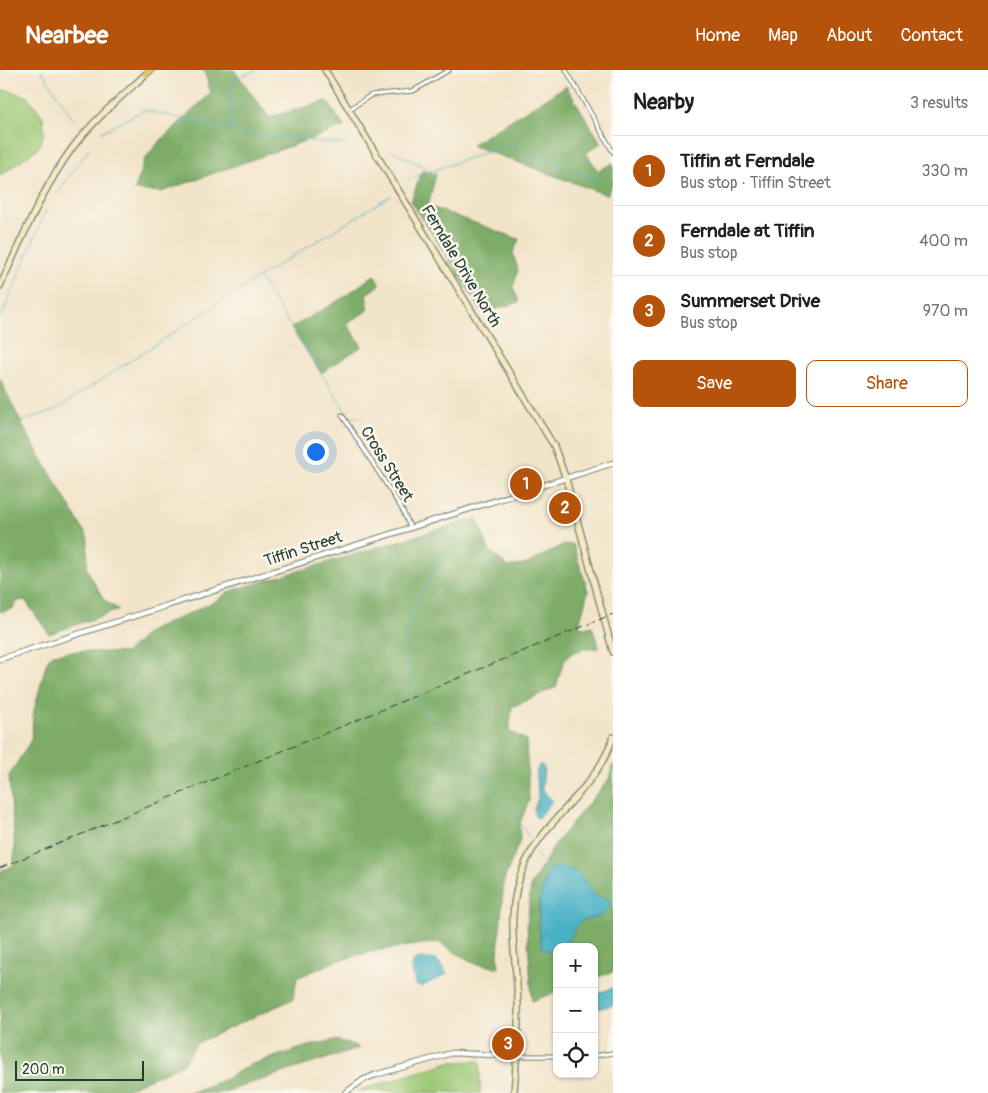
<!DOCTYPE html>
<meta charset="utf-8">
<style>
body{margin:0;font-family:Pangolin,sans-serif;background:#f6f6f6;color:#202124}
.controls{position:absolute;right:15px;bottom:15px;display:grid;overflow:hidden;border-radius:10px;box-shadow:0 1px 4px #0004}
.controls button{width:45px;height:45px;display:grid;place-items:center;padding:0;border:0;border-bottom:1px solid #e0e0e0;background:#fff;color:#202124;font:25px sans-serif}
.scale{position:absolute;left:15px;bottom:12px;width:129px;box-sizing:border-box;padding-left:5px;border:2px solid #1f3d34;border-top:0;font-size:14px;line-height:18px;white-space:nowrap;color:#1f3d34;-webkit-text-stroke:4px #fbf7ec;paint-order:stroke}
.you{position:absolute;left:315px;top:381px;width:18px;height:18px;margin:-12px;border:4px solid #fff;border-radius:50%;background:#1a73e8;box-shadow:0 0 0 8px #1a73e833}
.badge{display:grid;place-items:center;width:32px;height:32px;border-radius:50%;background:#b45309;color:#fff;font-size:16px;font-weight:700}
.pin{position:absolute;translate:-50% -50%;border:2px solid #fff;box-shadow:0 1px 5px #0006}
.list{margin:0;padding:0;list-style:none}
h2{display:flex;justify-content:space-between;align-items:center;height:65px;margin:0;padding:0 20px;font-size:21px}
h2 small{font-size:16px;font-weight:400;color:#757577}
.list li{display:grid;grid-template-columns:32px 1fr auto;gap:15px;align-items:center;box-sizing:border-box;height:70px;padding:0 20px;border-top:1px solid #e0e0e0}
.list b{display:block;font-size:19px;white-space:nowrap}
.list p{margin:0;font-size:16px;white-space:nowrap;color:#757577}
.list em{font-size:16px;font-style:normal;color:#757577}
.actions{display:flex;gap:10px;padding:15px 20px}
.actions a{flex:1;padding:11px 0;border:1px solid #b45309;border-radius:10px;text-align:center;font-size:18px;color:#b45309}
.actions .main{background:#b45309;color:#fff}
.icon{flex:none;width:28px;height:28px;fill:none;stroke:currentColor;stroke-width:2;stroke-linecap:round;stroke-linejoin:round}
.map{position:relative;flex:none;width:613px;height:1023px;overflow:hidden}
header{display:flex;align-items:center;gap:30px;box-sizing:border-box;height:70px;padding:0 25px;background:#b45309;color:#fff}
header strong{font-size:24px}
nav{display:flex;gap:28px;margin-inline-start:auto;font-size:18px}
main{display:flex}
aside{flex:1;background:#fff}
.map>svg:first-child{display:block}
.green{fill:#9bc775;stroke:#5d8254}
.forest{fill:#7cac66;stroke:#4e744d}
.water{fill:#47b0c5;stroke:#33767c}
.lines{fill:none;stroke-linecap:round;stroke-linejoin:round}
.stream{stroke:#47b0c5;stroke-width:1}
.minor-casing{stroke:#88907e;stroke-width:5.5}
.tertiary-casing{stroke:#88907e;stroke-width:7}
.secondary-casing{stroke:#88907e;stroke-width:8}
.primary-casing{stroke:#88907e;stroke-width:8}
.minor{stroke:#fff;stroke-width:3}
.tertiary{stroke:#fff;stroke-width:4.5}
.secondary{stroke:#f7e9c3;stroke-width:5}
.primary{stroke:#eac769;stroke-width:5.5}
.rail{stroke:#1f3d34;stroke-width:1;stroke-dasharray:8 4;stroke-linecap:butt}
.labels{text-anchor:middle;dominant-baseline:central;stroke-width:5;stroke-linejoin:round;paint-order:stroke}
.street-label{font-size:16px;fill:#1f3d34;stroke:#fbf7ec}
</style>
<header>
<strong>Nearbee</strong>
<nav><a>Home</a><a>Map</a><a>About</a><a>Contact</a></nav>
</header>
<main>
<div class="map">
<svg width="613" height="1023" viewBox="0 0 613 1023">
<rect width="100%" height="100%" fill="#fbf7ec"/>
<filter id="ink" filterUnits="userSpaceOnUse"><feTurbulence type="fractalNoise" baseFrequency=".02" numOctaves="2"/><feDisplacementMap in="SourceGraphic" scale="10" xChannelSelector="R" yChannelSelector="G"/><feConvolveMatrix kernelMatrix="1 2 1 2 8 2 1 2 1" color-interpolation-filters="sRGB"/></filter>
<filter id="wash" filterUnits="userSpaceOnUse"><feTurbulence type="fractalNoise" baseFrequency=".0096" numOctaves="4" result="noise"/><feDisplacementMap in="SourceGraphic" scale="20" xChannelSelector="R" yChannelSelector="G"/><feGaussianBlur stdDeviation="1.12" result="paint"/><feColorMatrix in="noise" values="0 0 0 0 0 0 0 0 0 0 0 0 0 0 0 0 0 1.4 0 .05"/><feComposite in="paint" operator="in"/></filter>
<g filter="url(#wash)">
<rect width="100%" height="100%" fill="#f2e4c9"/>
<!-- green -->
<g class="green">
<polygon points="7,20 28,27 43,47 44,64 38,78 0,106 0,21"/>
<polygon points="480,991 480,1023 358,1021 449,992"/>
</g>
<!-- forest -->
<g class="forest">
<polygon points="204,0 234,0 269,47 327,31 344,57 161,122 135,120 144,90 158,73 211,23"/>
<polygon points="566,16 601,73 586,83 598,101 613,93 613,111 607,125 471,75"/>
<polygon points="422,101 436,104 428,136 519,169 513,183 518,200 513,217 519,232 483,243 411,131"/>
<polygon points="374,205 380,215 366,224 369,239 347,254 362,276 321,303 291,258 343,228"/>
<polygon points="0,309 22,355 88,468 87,499 104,530 119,540 49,564 25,530 18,531 12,539 0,542"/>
<path d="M477,448L489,480L508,497L527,494L563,475L573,474L588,521L579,555L585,558L592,556L599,578C564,580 565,586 556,617L512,637L509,661L526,670L529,730L519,756L520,770L504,810L498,884L499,898L474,893L438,872L374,881L336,891L297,908L293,929L197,973L183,994L118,1023H0V801L13,796L15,778L9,706L31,670L34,640L47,591L53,584L78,581L126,583L148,562L218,530L228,522Z"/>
<polygon points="613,694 613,902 594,908 594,877 557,877 557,922 532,931 527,854 531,815 558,770 609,709"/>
<polygon points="334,970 349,973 359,978 221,1023 189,1023 226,1009 249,995 305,977"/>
</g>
<!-- water -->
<g class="water">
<path d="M539,695H542L544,699L542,719L552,731L538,748L535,746C532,737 537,735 538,727C539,716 533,706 539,695Z"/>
<path d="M556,796C575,796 587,812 594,826L607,828L611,834L603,846C566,852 583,855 563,877H557L556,884L542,878C537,852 538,824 548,800Z"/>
<polygon points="417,888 437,890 447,904 421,917 415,915 411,895"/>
<polygon points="613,918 613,935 594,940 594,924"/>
</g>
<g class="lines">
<!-- stream -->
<g class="stream">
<polyline points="41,0 74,50"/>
<polyline points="236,61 230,55 229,48 235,40 227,24 231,22 230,17 235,9 256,0"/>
<polyline points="102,62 144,40 243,63 348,75"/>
<polyline points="392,81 432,101"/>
<polyline points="408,109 510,74 602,112"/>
<polyline points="57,124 89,79"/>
<polyline points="259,207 350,348 363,347"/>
<polyline points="1,247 46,140"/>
<polyline points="0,364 25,350 55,340 259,207 390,126"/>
<path d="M414,623C402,596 406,560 417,533C423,518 433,506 440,492C442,486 443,479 446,474C451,464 459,458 461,447"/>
<polyline points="416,628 446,669 485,704 530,768"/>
<polyline points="536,784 548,800"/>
</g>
</g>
</g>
<g filter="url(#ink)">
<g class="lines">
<!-- minor casing -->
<g class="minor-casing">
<g id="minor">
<polyline points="566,0 613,82"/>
<polyline points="350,39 371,25 413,21 449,0"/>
<polyline points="342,345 402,439 410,457"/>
<polyline points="517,986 557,986"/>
<polyline points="594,986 613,983"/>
</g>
</g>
<!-- tertiary casing -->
<g class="tertiary-casing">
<g id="tertiary">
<polyline points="0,589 613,393"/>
<polyline points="345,1023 363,1010 375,1005 452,983 516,986"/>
</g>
</g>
<!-- secondary casing -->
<g class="secondary-casing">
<g id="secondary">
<polyline points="325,0 554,376 566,409 613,582"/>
<path d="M0,216C22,169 42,119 73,77C94,50 121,27 146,4"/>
<path d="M514,1023C516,993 519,962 518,932C516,884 504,840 525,794C546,747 598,718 613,667"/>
</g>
</g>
<!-- primary casing -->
<g class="primary-casing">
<polyline id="primary" points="146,4 151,0"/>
</g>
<!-- minor -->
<use href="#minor" class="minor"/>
<!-- tertiary -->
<use href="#tertiary" class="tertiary"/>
<!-- secondary -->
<use href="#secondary" class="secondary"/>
<!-- primary -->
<use href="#primary" class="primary"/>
<!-- rail -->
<polyline class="rail" points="0,798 613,544"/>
</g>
</g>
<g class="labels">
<!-- street labels -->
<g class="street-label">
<text transform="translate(461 196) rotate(59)">Ferndale Drive North</text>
<text transform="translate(387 394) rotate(58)">Cross Street</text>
<text transform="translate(303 479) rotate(-18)">Tiffin Street</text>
</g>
</g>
</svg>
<div class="controls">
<button>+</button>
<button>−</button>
<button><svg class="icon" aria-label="locate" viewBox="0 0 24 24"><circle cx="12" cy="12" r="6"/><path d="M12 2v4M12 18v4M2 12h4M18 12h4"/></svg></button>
</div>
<div class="scale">200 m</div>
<div class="you"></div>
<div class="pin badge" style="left:526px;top:414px">1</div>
<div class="pin badge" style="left:565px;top:438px">2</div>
<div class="pin badge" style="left:508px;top:974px">3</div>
</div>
<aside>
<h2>Nearby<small>3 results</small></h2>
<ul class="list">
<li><span class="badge">1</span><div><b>Tiffin at Ferndale</b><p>Bus stop · Tiffin Street</p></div><em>330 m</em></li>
<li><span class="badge">2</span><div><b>Ferndale at Tiffin</b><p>Bus stop</p></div><em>400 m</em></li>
<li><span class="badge">3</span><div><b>Summerset Drive</b><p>Bus stop</p></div><em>970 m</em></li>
</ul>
<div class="actions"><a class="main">Save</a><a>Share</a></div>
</aside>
</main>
